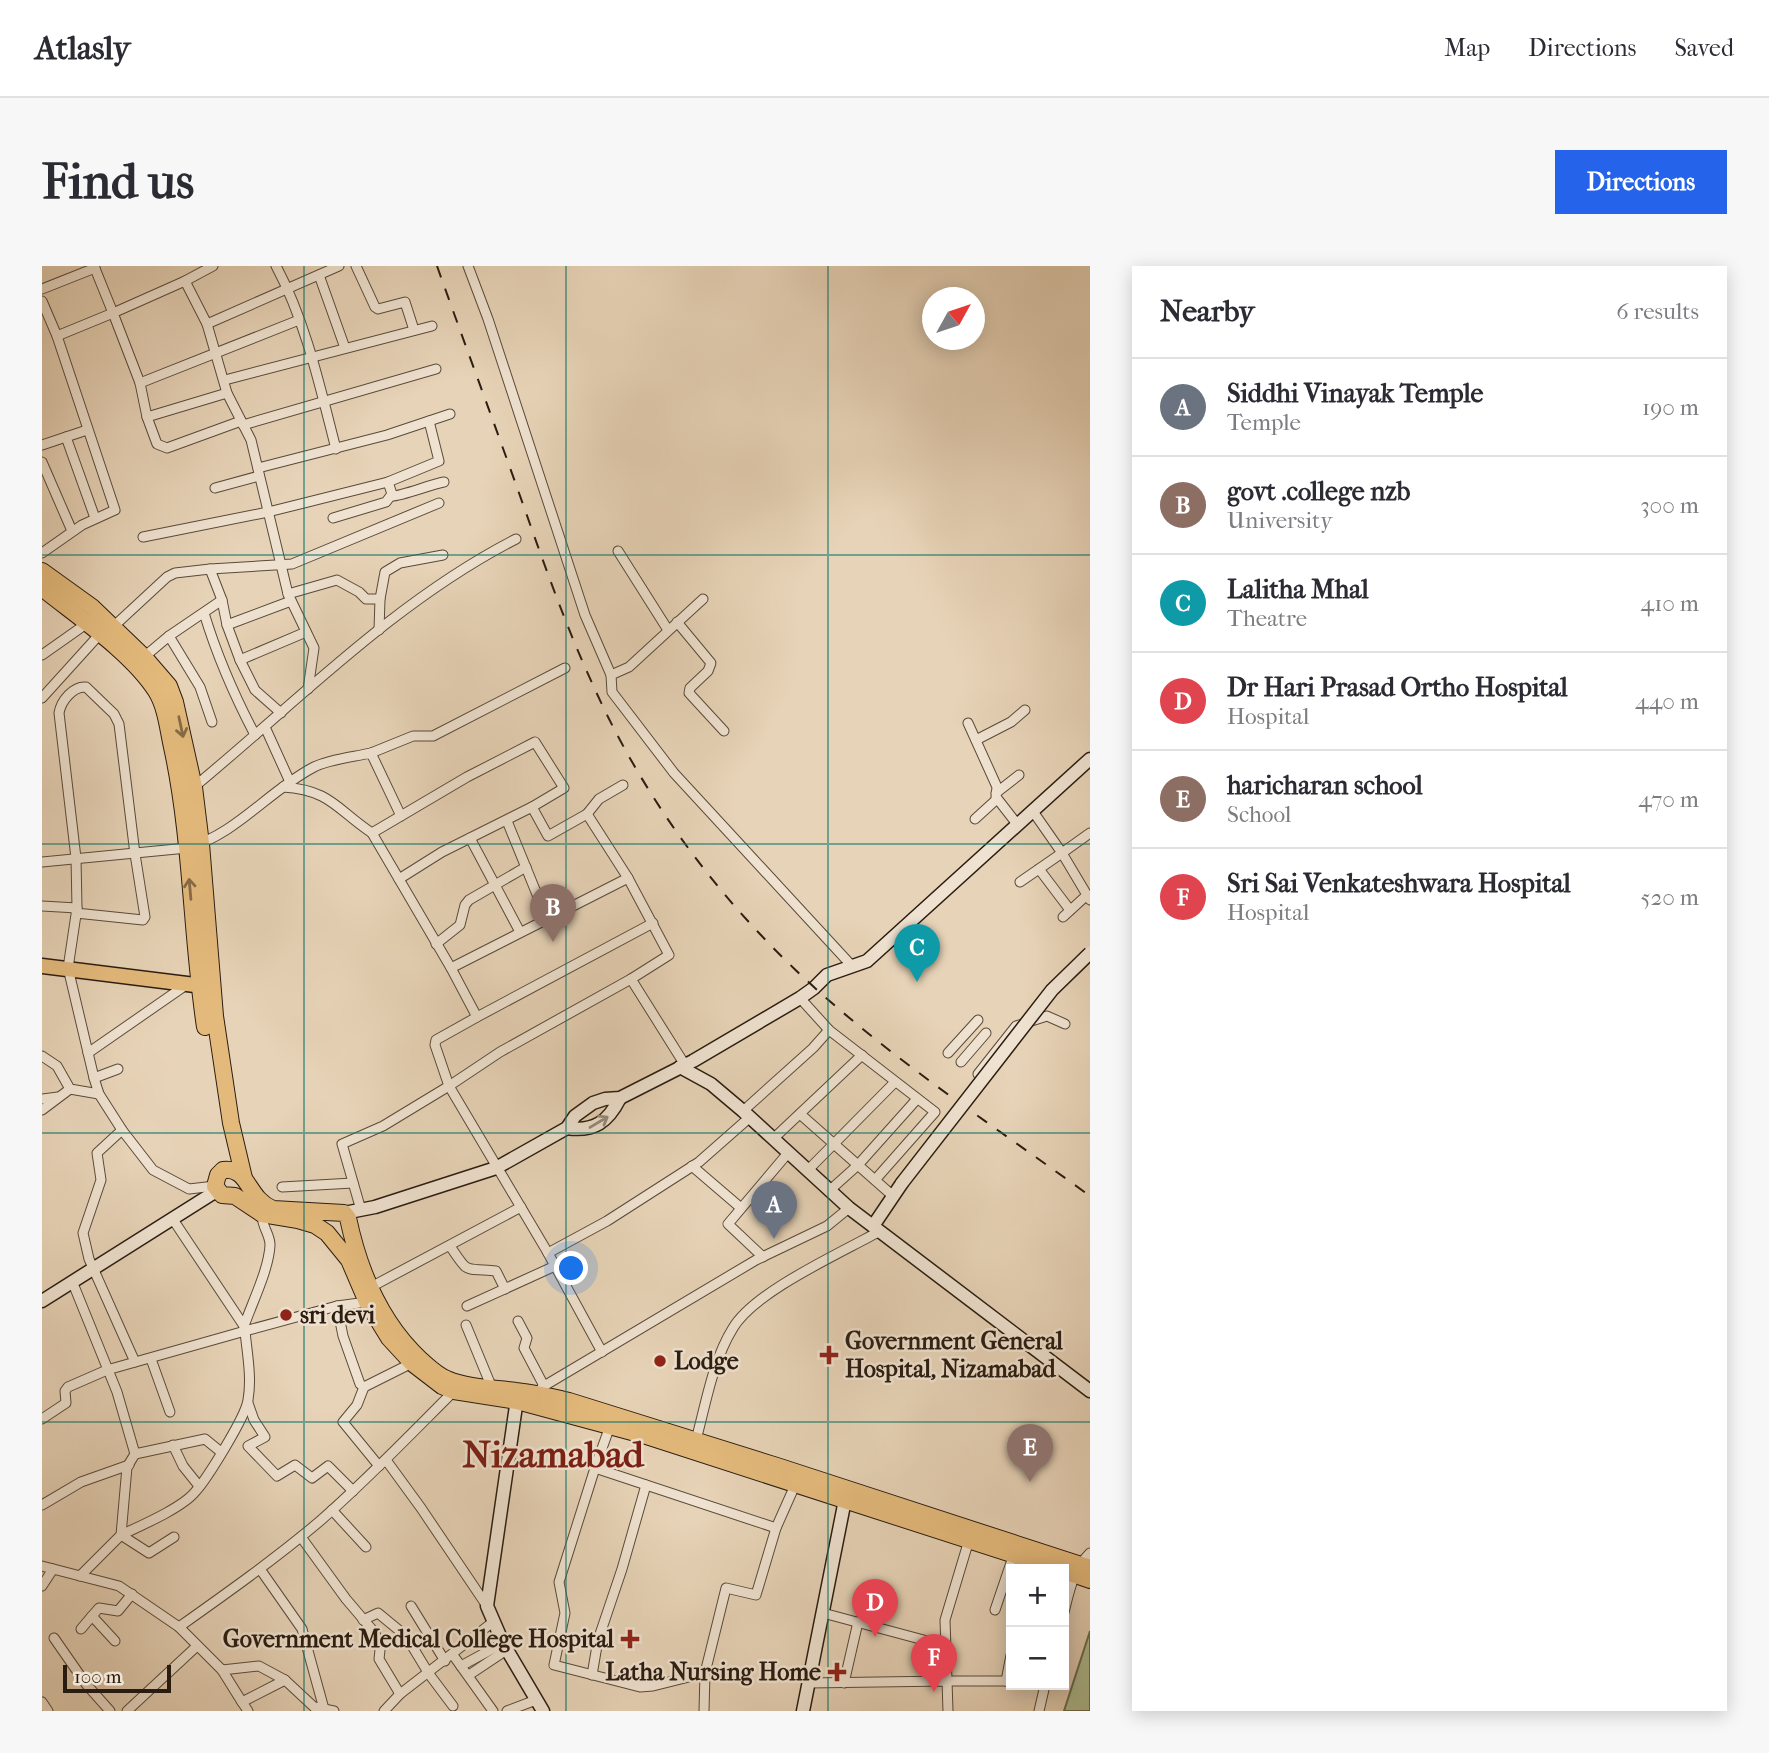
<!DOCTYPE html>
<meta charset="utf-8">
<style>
body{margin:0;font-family:"IM FELL French Canon",serif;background:#f7f7f7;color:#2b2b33}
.controls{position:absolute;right:21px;bottom:21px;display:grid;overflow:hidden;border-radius:0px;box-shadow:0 4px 18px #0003}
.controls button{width:63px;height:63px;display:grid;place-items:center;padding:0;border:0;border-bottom:2px solid #e1e1e2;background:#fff;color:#2b2b33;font:35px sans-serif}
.compass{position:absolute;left:880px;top:21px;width:63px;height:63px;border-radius:50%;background:#fff;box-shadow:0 4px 18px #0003;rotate:50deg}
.scale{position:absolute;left:21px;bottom:18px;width:108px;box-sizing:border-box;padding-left:7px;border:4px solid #2a1c11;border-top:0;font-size:19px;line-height:24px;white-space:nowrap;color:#2a1c11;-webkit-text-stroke:5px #efe2d0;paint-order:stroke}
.you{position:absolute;left:530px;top:1003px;width:24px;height:24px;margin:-18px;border:5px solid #fff;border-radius:50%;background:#1a73e8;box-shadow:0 0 0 10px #1a73e833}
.badge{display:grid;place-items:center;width:46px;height:46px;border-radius:50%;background:#2563eb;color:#fff;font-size:23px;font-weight:700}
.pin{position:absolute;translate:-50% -58px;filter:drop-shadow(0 2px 4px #0008)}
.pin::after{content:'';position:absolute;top:37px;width:24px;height:21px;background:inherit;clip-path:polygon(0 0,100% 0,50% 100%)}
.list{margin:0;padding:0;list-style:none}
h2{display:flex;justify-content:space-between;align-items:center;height:91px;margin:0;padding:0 28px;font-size:30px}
h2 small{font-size:23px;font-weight:400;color:#7c7c81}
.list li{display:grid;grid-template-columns:46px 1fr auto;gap:21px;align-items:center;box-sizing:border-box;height:98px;padding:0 28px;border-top:2px solid #e1e1e2}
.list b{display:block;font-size:26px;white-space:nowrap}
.list p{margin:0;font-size:23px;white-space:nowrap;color:#7c7c81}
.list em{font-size:23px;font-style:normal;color:#7c7c81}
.map{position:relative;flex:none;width:1048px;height:1445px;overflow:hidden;border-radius:0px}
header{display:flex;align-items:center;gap:42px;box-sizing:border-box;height:98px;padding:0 35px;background:#fff;border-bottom:2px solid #e1e1e2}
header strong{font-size:33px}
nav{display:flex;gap:38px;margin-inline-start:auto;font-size:24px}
.intro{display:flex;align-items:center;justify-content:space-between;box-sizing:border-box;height:168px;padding:0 42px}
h1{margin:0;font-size:49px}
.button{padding:18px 32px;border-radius:0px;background:#2563eb;color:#fff;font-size:24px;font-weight:700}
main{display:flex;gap:42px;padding:0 42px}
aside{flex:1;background:#fff;border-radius:0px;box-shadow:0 4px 18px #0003}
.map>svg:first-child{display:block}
.green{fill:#afbe93;stroke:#6c6d52;stroke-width:2}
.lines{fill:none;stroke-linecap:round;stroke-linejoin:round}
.street-casing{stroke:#594a3a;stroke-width:11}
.secondary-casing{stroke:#2a1c11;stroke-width:15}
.primary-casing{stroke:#2a1c11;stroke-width:17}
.highway-casing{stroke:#2a1c11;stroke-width:18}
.street{stroke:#efe2d0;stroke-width:9}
.secondary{stroke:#efe2d0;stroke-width:12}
.primary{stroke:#e4ba7c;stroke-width:14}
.highway{stroke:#e4ba7c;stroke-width:16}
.rail{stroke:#2a1c11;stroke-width:2;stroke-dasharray:12 12;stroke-linecap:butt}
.secondary-bridge-casing{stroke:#2a1c11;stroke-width:15;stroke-linecap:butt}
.secondary-bridge{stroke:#efe2d0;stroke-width:12}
.oneway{stroke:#876b46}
.oneway2{stroke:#96897a}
.grid{fill:none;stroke:#0f766e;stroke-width:2;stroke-opacity:0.55}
.poi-dot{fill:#8f2418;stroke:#efe2d0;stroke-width:2.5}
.labels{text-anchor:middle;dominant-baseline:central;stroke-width:5;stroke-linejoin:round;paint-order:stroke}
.poi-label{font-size:24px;font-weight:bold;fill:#2a1c11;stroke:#efe2d0;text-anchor:start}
.town-label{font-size:38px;font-weight:bold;fill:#7a1f14;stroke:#efe2d0}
</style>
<header>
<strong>Atlasly</strong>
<nav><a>Map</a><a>Directions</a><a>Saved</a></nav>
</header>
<div class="intro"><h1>Find us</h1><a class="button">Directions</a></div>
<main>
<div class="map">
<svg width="1048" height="1445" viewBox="0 0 1048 1445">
<rect width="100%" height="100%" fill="#e7d3b7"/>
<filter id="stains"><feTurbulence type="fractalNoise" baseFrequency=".00286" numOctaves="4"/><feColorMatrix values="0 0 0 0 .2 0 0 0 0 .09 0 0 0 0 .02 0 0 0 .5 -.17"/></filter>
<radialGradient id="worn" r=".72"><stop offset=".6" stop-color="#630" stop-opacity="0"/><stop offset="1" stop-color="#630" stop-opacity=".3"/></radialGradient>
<!-- green -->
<polygon class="green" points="1048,1365 1048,1445 1022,1445"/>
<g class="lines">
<!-- street casing -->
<g class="street-casing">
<g id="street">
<polyline points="171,0 143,15 165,58 185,127 209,174 246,328 272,382 266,423"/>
<path d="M234,0C264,56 278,121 294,183"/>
<polyline points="314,0 333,41 336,43 363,36 372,64"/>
<polyline points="426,0 446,53 543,349 569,409 570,426 632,507 810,700"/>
<polyline points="277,9 303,82"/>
<polyline points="143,15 71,47 98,117 105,151 115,178 125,182 199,155"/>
<polyline points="0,23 53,2"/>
<polyline points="0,35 15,70 71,47 52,0"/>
<polyline points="165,58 297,0"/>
<polyline points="183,114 390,60"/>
<polyline points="98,117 257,54"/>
<polyline points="105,151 185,127"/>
<polyline points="201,159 394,103"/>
<polyline points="24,171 53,252"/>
<polyline points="0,179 45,164"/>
<polyline points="0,196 30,265"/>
<polyline points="216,202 345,169 408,148"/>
<polyline points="173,222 217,210"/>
<path d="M349,230C358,231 389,218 402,216"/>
<polyline points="291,252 344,236 350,228 346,216"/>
<polyline points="101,271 226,246 346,216 397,195 387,155"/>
<polyline points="576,285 626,364"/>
<polyline points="0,287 40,259 73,244 15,70"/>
<polyline points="168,303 250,298 397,237"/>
<polyline points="246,328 295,314 317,326 324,333 338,333"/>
<path d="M162,347C175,390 192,429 213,469"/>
<polyline points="635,356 669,397 666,405 648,422 647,427 682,465"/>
<polyline points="185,359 249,335"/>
<polyline points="71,361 125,311 133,307 168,303 180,334 185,359 198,394 213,424 239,447"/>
<polyline points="337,364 338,333 343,306 358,297 401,289"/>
<polyline points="127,370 180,334"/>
<polyline points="0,389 44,358"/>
<polyline points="102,391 127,370 158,421 170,456"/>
<polyline points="198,394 264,366"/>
<polyline points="569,409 587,401 661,333"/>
<polyline points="0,432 57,369"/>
<polyline points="926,457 955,521 954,531 975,558"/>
<polyline points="223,461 248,516"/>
<polyline points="934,474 969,456 983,444"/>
<polyline points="329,487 371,470 391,470 523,402"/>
<path d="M152,521C256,435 353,335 474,273"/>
<path d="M241,521C289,524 295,544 330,567"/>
<polyline points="954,527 977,509"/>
<polyline points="990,544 1020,587 1048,567"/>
<polyline points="545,548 557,533 581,519"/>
<polyline points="933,553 955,533"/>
<polyline points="465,555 505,653"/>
<polyline points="428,572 478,666"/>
<path d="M0,596L145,582C195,568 226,525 272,501C288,493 311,491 329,487L359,550"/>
<polyline points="997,603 1028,644"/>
<polyline points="357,613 400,586 490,541"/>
<polyline points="978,616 1020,587 1048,634"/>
<polyline points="0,640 35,642"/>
<path d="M34,647L101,654L103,651L93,588L77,458L72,448L44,421C31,420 19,435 17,447L34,592L35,642L26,702L52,812L57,828L80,864L111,904L147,923L173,920"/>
<polyline points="1021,651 1045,629"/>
<polyline points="394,678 418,659 423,639 427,634 484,601"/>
<polyline points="409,702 330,567 425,511 493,476 522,522 490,541 506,570 545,548 586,612"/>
<polyline points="758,732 787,764 893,846 833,914"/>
<polyline points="435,751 611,657"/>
<polyline points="46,787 144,719"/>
<polyline points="906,787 936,754"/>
<polyline points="0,790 15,800 28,823 57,828"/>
<polyline points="919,796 944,767"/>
<polyline points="936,808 974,760 1005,750 1023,758"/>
<polyline points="52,812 76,803"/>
<polyline points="0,833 16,831"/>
<polyline points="0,844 28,823"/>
<polyline points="701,845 771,782 787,764"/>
<polyline points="758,848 851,930"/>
<polyline points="80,864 55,887 59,914 41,967 47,993 93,1096"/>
<polyline points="731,873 820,789"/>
<polyline points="650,900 699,942"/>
<polyline points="765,905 853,816"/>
<polyline points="240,921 311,917"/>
<polyline points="787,925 816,899 875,833"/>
<polyline points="319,944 300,878 341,860 407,820 393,779 394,774 435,751 409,702 586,612 627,689 589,713 643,799"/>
<path d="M220,946C219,961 228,967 228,979C227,1003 210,1037 202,1060L203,1065L295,1040L325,1036"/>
<polyline points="130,952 202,1060"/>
<path d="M408,980C428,1010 421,1001 454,1005L463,1023"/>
<polyline points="506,987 565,955 657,896 707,852"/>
<polyline points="721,991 686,958 746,887"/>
<polyline points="30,1015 75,1126 93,1188 85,1201 79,1269 38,1310"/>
<polyline points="329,1021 479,941"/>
<polyline points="295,1040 301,1070 318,1118 322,1121 370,1097"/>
<polyline points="425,1040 513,1000"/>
<polyline points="476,1055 485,1072 482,1082 502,1120"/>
<polyline points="424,1059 450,1122"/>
<polyline points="560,1086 506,987 407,820 458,786 589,713"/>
<polyline points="109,1093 128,1146"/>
<polyline points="322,1121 315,1139 301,1156 337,1200"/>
<polyline points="493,1128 502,1120 714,994 785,960 807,942"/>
<polyline points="206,1137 212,1154 223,1171 206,1180 235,1210 253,1199 270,1212 286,1200 311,1225"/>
<path d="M0,1153L24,1137L23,1125L26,1121L65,1104L203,1065C205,1087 210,1111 206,1134C204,1150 165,1213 153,1226C140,1242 98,1260 79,1269L107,1287L132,1271"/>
<polyline points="568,1160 553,1202 517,1316 523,1347 512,1399 598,1421 611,1420 663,1407 684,1322 714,1329 734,1262 754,1217"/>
<path d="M654,1174C664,1137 671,1094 691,1062C713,1025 799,987 838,965"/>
<polyline points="131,1179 141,1200 157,1220"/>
<polyline points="93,1188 163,1173 179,1186"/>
<polyline points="344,1194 379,1242 445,1340"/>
<polyline points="553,1202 734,1262"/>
<polyline points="0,1239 39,1216 87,1199"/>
<polyline points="290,1244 324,1281"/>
<polyline points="259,1271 304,1333 333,1367 338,1384 337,1393 358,1428"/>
<polyline points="927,1274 903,1354 905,1415 969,1415"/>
<polyline points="0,1300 77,1320 137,1361 180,1404 217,1400 243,1414 200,1436 206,1445"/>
<polyline points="218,1303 260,1363 282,1443"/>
<polyline points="0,1320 11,1303"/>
<polyline points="369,1340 403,1395"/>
<polyline points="953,1344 972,1288"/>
<path d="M1022,1346C1028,1323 1031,1304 1048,1287"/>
<polyline points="781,1347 904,1380"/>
<polyline points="321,1354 336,1347 364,1370 387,1408 411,1440"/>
<path d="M137,1361C185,1327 233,1293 278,1255C325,1214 368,1169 412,1125"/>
<polyline points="39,1363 50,1350"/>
<polyline points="12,1372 44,1418 68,1445"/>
<polyline points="73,1375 50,1350 57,1342 76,1345 90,1328"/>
<polyline points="411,1389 451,1445"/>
<polyline points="419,1400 461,1377"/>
<polyline points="180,1404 200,1436"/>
<polyline points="427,1409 466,1383"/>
<polyline points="550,1409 556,1374 580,1303 604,1219"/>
<polyline points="243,1414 272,1441 292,1445"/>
<polyline points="964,1415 969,1389"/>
<polyline points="767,1417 905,1415 906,1445"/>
<polyline points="802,1417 816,1356"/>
<polyline points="0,1436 6,1445"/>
<polyline points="85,1445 155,1380"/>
<polyline points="342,1445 358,1428 451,1356"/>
<polyline points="465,1445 494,1434"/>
<polyline points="662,1445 663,1407"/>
<polyline points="997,1445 1003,1419"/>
</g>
</g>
<!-- secondary casing -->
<g class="secondary-casing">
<g id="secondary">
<polyline points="638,801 669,818 701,845 807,942 1048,1125"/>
<path d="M525,862C552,866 566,856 578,832"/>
<polyline points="302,947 333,941 454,902 525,862 533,850 551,837 563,833 578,832 651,795 758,732 772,722 785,709 825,695 1048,493"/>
<polyline points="831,960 860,917"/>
<polyline points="0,1035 176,924"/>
<polyline points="476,1126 445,1340 461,1377 501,1445"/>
<polyline points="761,1445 803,1234"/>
</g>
</g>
<!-- primary casing -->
<g class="primary-casing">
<polyline id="primary" points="0,700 169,721"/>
</g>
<!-- highway casing -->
<g class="highway-casing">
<g id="highway">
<polyline points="0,305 50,341 102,391 127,420 133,436 152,521 159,578 173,750 189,857 202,912"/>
<path d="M0,322C36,351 90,387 114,425C124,441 126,463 130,481C150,573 149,668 163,761"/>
<path d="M1016,1303L601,1169L475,1135L412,1125L400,1120L370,1097L347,1072L325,1036L307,994L285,967L273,959L256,954L220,948L193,930L180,929L173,920L176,909L181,904C208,901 204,932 231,943L302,947L306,952C317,1004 339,1057 379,1094C387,1101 395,1109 405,1113C426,1122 452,1122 474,1125C492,1127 510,1131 527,1135L735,1200L1048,1302"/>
<polyline points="1022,1305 1048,1314"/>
</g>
</g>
<!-- street -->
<use href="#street" class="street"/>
<!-- secondary -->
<use href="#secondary" class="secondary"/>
<!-- primary -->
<use href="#primary" class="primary"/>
<!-- highway -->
<use href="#highway" class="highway"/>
<!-- rail -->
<path class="rail" d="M395,0C422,76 450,151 477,227C500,292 522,356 551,419C591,509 649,595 717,667C813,770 934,847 1048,930"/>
<!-- secondary-bridge casing -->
<g class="secondary-bridge-casing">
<polyline id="secondary-bridge" points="860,917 1010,724 1048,687"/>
</g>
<!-- secondary-bridge -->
<use href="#secondary-bridge" class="secondary-bridge"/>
</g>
<!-- one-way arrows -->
<defs><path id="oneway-shaft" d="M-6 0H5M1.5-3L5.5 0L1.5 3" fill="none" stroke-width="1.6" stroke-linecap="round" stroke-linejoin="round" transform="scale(1.75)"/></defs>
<g class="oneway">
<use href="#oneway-shaft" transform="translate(139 461) rotate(78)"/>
<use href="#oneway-shaft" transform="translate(148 623) rotate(-95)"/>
</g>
<use class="oneway2" href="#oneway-shaft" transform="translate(557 856) rotate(-31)"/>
<!-- grid -->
<path class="grid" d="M262,0V1445M524,0V1445M786,0V1445M0,289H1048M0,578H1048M0,867H1048M0,1156H1048"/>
<!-- markers -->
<g class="poi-dot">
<circle cx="244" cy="1049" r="7"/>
<path d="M783.5 1078.5h7v7h7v7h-7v7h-7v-7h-7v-7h7z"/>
<circle cx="618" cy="1095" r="7"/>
<path d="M584.5 1362.5h7v7h7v7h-7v7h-7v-7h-7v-7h7z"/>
<path d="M791.5 1395.5h7v7h7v7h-7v7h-7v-7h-7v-7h7z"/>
</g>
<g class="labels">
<!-- poi labels -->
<g class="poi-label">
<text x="258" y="1049">sri devi</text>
<text x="803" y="1075">Government General<tspan x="803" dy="28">Hospital, Nizamabad</tspan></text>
<text x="632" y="1095">Lodge</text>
<text x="572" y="1373" text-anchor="end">Government Medical College Hospital</text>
<text x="779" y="1406" text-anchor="end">Latha Nursing Home</text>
</g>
<!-- town labels -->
<g class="town-label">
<text x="511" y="1188">Nizamabad</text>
</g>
</g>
<rect width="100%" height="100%" filter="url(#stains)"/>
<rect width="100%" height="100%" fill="url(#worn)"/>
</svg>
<div class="controls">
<button>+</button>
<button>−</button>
</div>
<svg class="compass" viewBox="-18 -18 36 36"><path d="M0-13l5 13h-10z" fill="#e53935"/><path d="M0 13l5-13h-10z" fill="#7c7c81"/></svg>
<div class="scale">100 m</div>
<div class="you"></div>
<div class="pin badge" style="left:732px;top:973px;background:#6b7280">A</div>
<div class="pin badge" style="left:511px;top:676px;background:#8d6e63">B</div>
<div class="pin badge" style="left:875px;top:716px;background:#0f9aa8">C</div>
<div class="pin badge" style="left:833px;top:1371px;background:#e0444e">D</div>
<div class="pin badge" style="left:988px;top:1216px;background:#8d6e63">E</div>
<div class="pin badge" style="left:892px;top:1426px;background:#e0444e">F</div>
</div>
<aside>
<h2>Nearby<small>6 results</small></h2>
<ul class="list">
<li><span class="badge" style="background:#6b7280">A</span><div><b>Siddhi Vinayak Temple</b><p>Temple</p></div><em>190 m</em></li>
<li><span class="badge" style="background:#8d6e63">B</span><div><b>govt .college nzb</b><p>University</p></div><em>300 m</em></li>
<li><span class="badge" style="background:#0f9aa8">C</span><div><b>Lalitha Mhal</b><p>Theatre</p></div><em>410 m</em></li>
<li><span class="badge" style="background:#e0444e">D</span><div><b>Dr Hari Prasad Ortho Hospital</b><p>Hospital</p></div><em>440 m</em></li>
<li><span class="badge" style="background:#8d6e63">E</span><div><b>haricharan school</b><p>School</p></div><em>470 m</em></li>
<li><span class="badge" style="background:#e0444e">F</span><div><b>Sri Sai Venkateshwara Hospital</b><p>Hospital</p></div><em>520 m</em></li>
</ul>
</aside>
</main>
